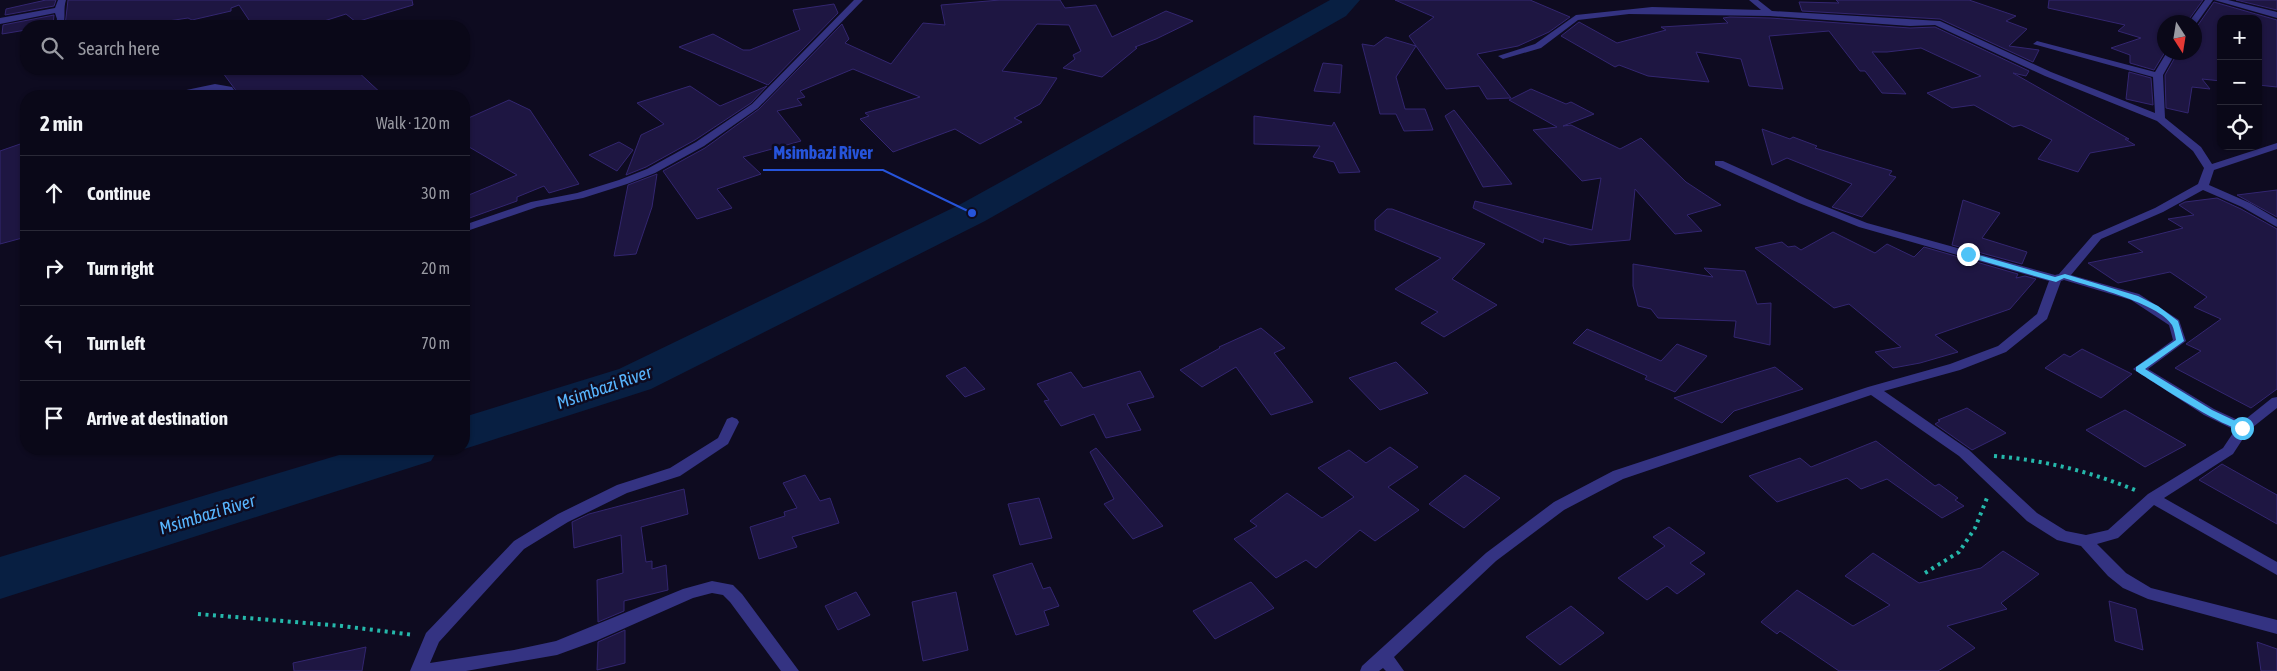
<!DOCTYPE html>
<meta charset="utf-8">
<style>
body{margin:0;font-family:"Asap Condensed",sans-serif;background:#181625;color:#f1f3f6}
.controls{position:absolute;right:15px;top:15px;display:grid;overflow:hidden;border-radius:10px;box-shadow:0 1px 4px #0004}
.controls button{width:45px;height:45px;display:grid;place-items:center;padding:0;border:0;border-bottom:1px solid #2a2937;background:#0a0818;color:#f1f3f6;font:25px sans-serif}
.compass{position:absolute;left:2157px;top:15px;width:45px;height:45px;border-radius:50%;background:#0a0818;box-shadow:0 1px 4px #0004;rotate:168deg}
.stop{position:absolute;width:15px;height:15px;margin:-11px;border:4px solid #4fc3f7;border-radius:50%;background:#fff}
.stop.end{background:#4fc3f7;border-color:#fff;box-shadow:0 1px 5px #0008}
.list{margin:0;padding:0;list-style:none}
h2{display:flex;justify-content:space-between;align-items:center;height:65px;margin:0;padding:0 20px;font-size:21px}
h2 small{font-size:16px;font-weight:400;color:#999aa2}
.list li{display:grid;grid-template-columns:32px 1fr auto;gap:15px;align-items:center;box-sizing:border-box;height:75px;padding:0 20px;border-top:1px solid #2a2937}
.list b{display:block;font-size:19px;white-space:nowrap}
.list em{font-size:16px;font-style:normal;color:#999aa2}
.icon{flex:none;width:28px;height:28px;fill:none;stroke:currentColor;stroke-width:2;stroke-linecap:round;stroke-linejoin:round}
.map{position:relative;flex:none;width:2277px;height:671px;overflow:hidden}
.search{position:absolute;background:#0a0818;box-shadow:0 1px 4px #0004;left:20px;top:20px;width:450px;height:55px;display:flex;align-items:center;gap:12px;box-sizing:border-box;padding:0 18px;border-radius:20px;color:#999aa2;font-size:19px}
.panel{position:absolute;background:#0a0818;box-shadow:0 1px 4px #0004;left:20px;top:90px;width:450px;height:365px;border-radius:20px}
.map>svg:first-child{display:block}
.lines{fill:none;stroke-linecap:round;stroke-linejoin:round}
.river{fill:#081f42;fill-rule:evenodd}
.building{fill:#1e1642;stroke:#332670}
.path{stroke:#25b8ab;stroke-width:4;stroke-dasharray:3 4.5;stroke-linecap:butt}
.street{fill:#343382;fill-rule:evenodd}
.route{fill:#4fc3f7}
.labels{text-anchor:middle;dominant-baseline:central;stroke-width:5;stroke-linejoin:round;paint-order:stroke}
.water-label{font-size:18px;font-style:italic;fill:#58b6ff;stroke:#0e0b20}
.leader{fill:none;stroke:#2654da;stroke-width:2}
.callout-dot{fill:#2654da;stroke:#0e0b20;stroke-width:2}
.callout-label{font-size:18px;text-anchor:middle;font-weight:bold;fill:#2654da;stroke:#0e0b20;stroke-width:5;stroke-linejoin:round;paint-order:stroke}
</style>
<div class="map">
<svg width="2277" height="671" viewBox="0 0 2277 671">
<rect width="100%" height="100%" fill="#0e0b20"/>
<g class="lines">
<!-- river -->
<g class="river">
<polygon points="1330,0 1360,0 1346,16 985,221 651,389 480,444 464,449 463,449 464,417 619,369 959,205"/>
<polygon points="359,449 438,449 431,461 0,599 0,557"/>
</g>
</g>
<!-- building -->
<g class="building">
<polygon points="46,0 56,0 54,6 5,15 6,9"/>
<polygon points="68,0 412,0 413,5 356,22 346,14 321,22 295,26 253,26 239,5 231,8 231,11 192,20 188,18 135,26 65,26"/>
<polygon points="1000,0 1060,0 1065,8 1096,5 1112,37 1166,11 1193,21 1156,39 1135,47 1137,48 1102,77 1063,68 1075,59 1073,55 1081,51 1069,25 1037,24 1002,71 1057,78 1040,104 1014,118 1022,122 980,144 955,129 893,152 860,119 869,116 865,113 920,97 853,69 800,91 805,97 797,99 802,105 777,111 801,141 743,157 761,174 717,189 732,208 697,219 663,171 705,148 759,109 842,24 849,39 845,43 891,64 923,23 945,25 941,5"/>
<polygon points="1395,0 1530,0 1570,17 1549,32 1518,46 1477,54 1511,98 1487,99 1479,86 1446,89 1416,46 1396,77 1405,109 1425,109 1433,130 1404,131 1396,114 1380,114 1362,44 1374,46 1386,37 1416,46 1409,36 1434,17"/>
<polygon points="1836,0 1969,0 2016,16 2006,21 2027,29 2009,46 2039,50 2033,62 1940,19 1802,11 1799,2 1839,3"/>
<polygon points="2049,0 2203,0 2187,22 2164,22 2165,52 2154,70 2130,63 2130,55 2111,48 2141,38 2118,31 2125,25 2048,8"/>
<polygon points="2236,0 2277,0 2277,10"/>
<polygon points="2214,2 2277,20 2277,87 2258,85 2258,19 2221,19 2221,81 2202,79 2210,89 2192,87 2188,113 2166,108 2165,75 2178,52 2194,52 2194,26 2198,25"/>
<polygon points="834,4 838,13 768,85 679,47 713,34 743,50 750,50 800,30 793,10"/>
<polygon points="54,15 53,26 26,26 26,30 2,34 3,25"/>
<polygon points="1730,17 1770,18 1910,28 1935,27 2029,71 2026,76 2013,73 2129,139 2125,139 2135,145 2090,153 2078,172 2038,159 2052,140 2021,125 2013,127 1974,105 1952,108 1927,93 1981,76 1921,48 1887,52 1872,52 1906,94 1882,93 1865,71 1860,71 1829,31 1769,36 1783,89 1749,86 1741,59 1696,52 1709,82 1648,76 1619,65 1615,67 1561,36 1579,22 1617,43 1666,30 1661,27 1728,23 1723,18"/>
<polygon points="1323,63 1342,65 1340,93 1314,91"/>
<polygon points="220,69 324,69 328,74 345,69 355,69 384,96 240,96"/>
<polygon points="2129,72 2151,78 2153,105 2126,99"/>
<polygon points="690,86 720,106 767,86 751,103 695,140 646,167 626,175 641,135 664,124 637,103"/>
<polygon points="1531,89 1566,104 1571,102 1594,114 1563,126 1571,125 1620,149 1641,138 1686,182 1721,205 1687,215 1702,231 1675,234 1635,189 1630,240 1570,245 1544,238 1543,243 1473,208 1475,201 1592,230 1601,178 1582,181 1533,130 1557,127 1509,100"/>
<polygon points="509,100 530,110 579,184 549,193 544,186 517,197 517,201 464,220 464,197 517,175 464,144 464,120"/>
<polygon points="1454,110 1512,184 1483,187 1445,116"/>
<polygon points="1254,116 1332,126 1334,122 1360,172 1339,173 1334,162 1313,157 1320,146 1254,144"/>
<polygon points="1762,129 1790,139 1793,137 1817,146 1815,148 1892,171 1889,175 1896,177 1862,217 1832,207 1852,184 1787,158 1772,165"/>
<polygon points="26,142 26,237 0,244 0,151"/>
<polygon points="619,142 633,150 617,171 589,155"/>
<polygon points="657,174 652,207 636,254 614,256 628,185"/>
<polygon points="2277,190 2277,217 2237,195"/>
<polygon points="2217,198 2241,209 2277,229 2277,389 2251,408 2175,368 2201,351 2186,344 2221,319 2194,307 2207,297 2170,272 2118,283 2088,263 2143,252 2128,242 2183,228 2168,219 2194,215 2179,205 2185,202"/>
<polygon points="1963,200 2000,213 1982,238 2027,252 2022,264 1952,245"/>
<polygon points="1387,209 1392,209 1485,244 1452,279 1497,305 1444,337 1421,323 1438,312 1395,289 1441,258 1375,230 1375,220"/>
<polygon points="1833,232 1875,253 1887,244 1914,257 1924,247 2018,274 2016,278 2025,276 2036,279 2010,309 1935,335 1958,352 1920,363 1893,368 1875,352 1901,347 1849,304 1834,308 1755,248 1782,242 1788,247 1795,246 1801,250"/>
<polygon points="1633,264 1713,277 1704,268 1745,271 1757,304 1771,303 1770,345 1734,337 1736,321 1658,318 1651,309 1638,306 1633,286"/>
<polygon points="1261,328 1285,348 1274,353 1313,402 1271,415 1236,367 1202,387 1180,370 1220,348 1219,347"/>
<polygon points="1587,329 1661,361 1677,344 1707,356 1675,392 1645,379 1647,376 1573,343"/>
<polygon points="2082,349 2132,374 2101,398 2045,368 2064,354 2070,357"/>
<polygon points="1396,362 1428,393 1380,410 1349,378"/>
<polygon points="965,367 985,389 965,397 946,376"/>
<polygon points="1775,367 1803,389 1734,411 1722,423 1674,398"/>
<polygon points="1140,371 1154,397 1127,404 1141,430 1106,438 1094,414 1061,426 1044,401 1049,400 1037,384 1071,372 1083,388"/>
<polygon points="1967,408 2006,433 1972,450 1935,424 1940,421 1938,420"/>
<polygon points="2125,410 2186,445 2145,467 2086,430"/>
<polygon points="1876,441 1935,486 1939,484 1958,498 1955,500 1964,506 1942,518 1887,479 1861,489 1847,478 1777,502 1749,476 1800,458 1811,467"/>
<polygon points="1390,447 1418,467 1388,487 1419,510 1375,541 1360,530 1316,568 1306,560 1276,578 1234,539 1257,526 1250,521 1287,493 1322,518 1354,497 1318,468 1349,450 1366,463"/>
<polygon points="1096,448 1163,526 1133,539 1104,504 1114,499 1090,452"/>
<polygon points="2222,464 2277,495 2277,524 2199,480"/>
<polygon points="805,475 820,501 830,498 839,523 792,537 797,547 759,559 750,527 785,516 784,512 797,508 783,483"/>
<polygon points="1465,475 1500,498 1464,528 1429,504"/>
<polygon points="684,489 688,514 641,527 646,562 652,561 652,569 666,565 668,590 624,601 624,611 598,622 597,580 623,573 621,535 574,548 572,522 589,514"/>
<polygon points="1039,498 1052,538 1020,545 1008,504"/>
<polygon points="1669,527 1705,553 1690,563 1705,574 1677,594 1667,586 1647,600 1618,578 1665,546 1653,537"/>
<polygon points="2003,551 2039,574 2001,603 2007,609 1947,626 1975,648 1938,671 1839,671 1780,631 1777,634 1761,622 1797,590 1853,626 1890,605 1845,576 1873,553 1919,583 1981,568"/>
<polygon points="1032,563 1043,589 1050,587 1059,606 1044,611 1049,625 1016,635 993,575"/>
<polygon points="1251,582 1274,608 1215,639 1193,611"/>
<polygon points="856,592 870,615 838,630 825,606"/>
<polygon points="956,592 968,650 923,661 912,602"/>
<polygon points="2109,601 2136,609 2143,650 2115,641"/>
<polygon points="1571,606 1604,633 1560,665 1526,637"/>
<polygon points="625,630 625,663 597,670 598,642"/>
<polygon points="2257,642 2277,649 2277,671 2261,671"/>
<polygon points="366,647 362,671 294,671 293,663"/>
</g>
<g class="lines">
<!-- path -->
<g class="path">
<path d="M1994,456C2043,460 2089,471 2135,490"/>
<polyline points="1925,573 1959,552 1975,528 1987,498"/>
<polyline points="198,614 342,626 414,635"/>
</g>
<!-- street -->
<g class="street">
<path d="M58,0H66C63,9 66,17 63,26H55L57,19L55,13L0,24V18L55,8Z"/>
<polygon points="854,0 863,0 758,108 704,146 655,173 627,184 583,198 537,207 464,232 464,225 531,202 577,193 619,180 647,169 696,142 752,104"/>
<path d="M1749,0H1758L1772,11L1940,21L2051,72L2155,113L2153,77L2033,44L2037,41L2155,72L2167,52H2176L2163,75L2165,118L2201,147L2212,164L2277,143V149L2214,170L2209,185L2250,203L2277,219V227L2242,207L2203,190L2163,212L2101,239L2071,275L2139,294L2179,320L2186,341L2148,369L2214,409L2242,422L2272,398L2277,397V408L2248,431L2233,454L2164,498L2277,562V575L2154,505L2118,538L2097,544L2126,573L2151,588L2277,620V634L2148,599L2123,588L2108,576L2081,546L2057,540L2027,521L1959,456L1871,395L1623,479L1564,510L1496,561L1394,657L1404,671H1386L1383,668L1379,671H1360L1362,666L1486,553L1554,502L1613,471L1868,387L1950,364L1998,346L2037,314L2049,281L1859,227L1799,203L1715,165V161H1723L1807,199L1867,223L2055,275L2059,274L2093,235L2155,208L2198,184L2204,168L2193,151L2157,121L2045,76L1935,25L1910,26L1770,16L1629,14L1578,20L1541,48L1503,59L1498,56L1535,44L1576,15L1652,7L1761,10ZM2064,280L2131,300L2169,325L2173,340L2133,369L2204,415L2235,430L2223,448L2148,494L2108,530L2086,535L2066,531L2037,513L1969,450L1884,391L1960,370L2006,352L2047,319L2061,281Z"/>
<polygon points="2205,0 2213,0 2196,24 2189,22"/>
<polygon points="2214,0 2228,0 2277,12 2277,18"/>
<path d="M215,84L232,87L238,96H228L226,91C206,89 187,97 167,96L172,93Z"/>
<polygon points="732,417 737,419 739,422 728,444 680,476 627,493 568,522 524,549 439,642 430,663 514,650 556,641 683,589 712,581 733,585 742,594 799,671 781,671 730,602 723,595 712,593 693,598 598,640 557,655 466,671 410,671 426,633 514,541 558,514 617,485 670,468 718,438 727,419"/>
</g>
</g>
<!-- route -->
<path class="route" d="M1968,252L2055,277L2065,274L2138,296L2158,306L2178,321L2184,341L2145,369L2212,410L2246,426V430C2230,433 2154,382 2136,371V367L2176,340C2175,335 2174,329 2172,325C2159,303 2088,286 2064,278L2056,282L1965,256L1964,254Z"/>
<g class="labels">
<!-- water labels -->
<g class="water-label">
<text transform="translate(604 387) rotate(-19)">Msimbazi River</text>
<text transform="translate(207 514) rotate(-17)">Msimbazi River</text>
</g>
</g>
<!-- callouts -->
<path class="leader" d="M972 213L883 170H763"/>
<circle class="callout-dot" cx="972" cy="213" r="5"/>
<g class="callout-label">
<text x="823" y="159">Msimbazi River</text>
</g>
</svg>
<div class="controls">
<button>+</button>
<button>−</button>
<button><svg class="icon" aria-label="locate" viewBox="0 0 24 24"><circle cx="12" cy="12" r="6"/><path d="M12 2v4M12 18v4M2 12h4M18 12h4"/></svg></button>
</div>
<svg class="compass" viewBox="-18 -18 36 36"><path d="M0-13l5 13h-10z" fill="#e53935"/><path d="M0 13l5-13h-10z" fill="#999aa2"/></svg>
<div class="stop" style="left:2242px;top:428px"></div>
<div class="stop end" style="left:1968px;top:254px"></div>
<div class="search"><svg class="icon" aria-label="search" viewBox="0 0 24 24"><circle cx="10" cy="10" r="6"/><path d="M15 15l6 6"/></svg>Search here</div>
<section class="panel">
<h2>2 min<small>Walk · 120 m</small></h2>
<ul class="list">
<li><svg class="icon" aria-label="ahead" viewBox="0 0 24 24"><path d="M12 20V5M6 11l6-6 6 6"/></svg><div><b>Continue</b></div><em>30 m</em></li>
<li><svg class="icon" aria-label="right" viewBox="0 0 24 24"><path d="M7 20v-9h11M14 6l5 5-5 5"/></svg><div><b>Turn right</b></div><em>20 m</em></li>
<li><svg class="icon" aria-label="left" viewBox="0 0 24 24"><path d="M17 20v-9H6M10 6l-5 5 5 5"/></svg><div><b>Turn left</b></div><em>70 m</em></li>
<li><svg class="icon" aria-label="arrive" viewBox="0 0 24 24"><path d="M6 21V4h12l-3 4 3 4H6"/></svg><div><b>Arrive at destination</b></div></li>
</ul>
</section>
</div>
